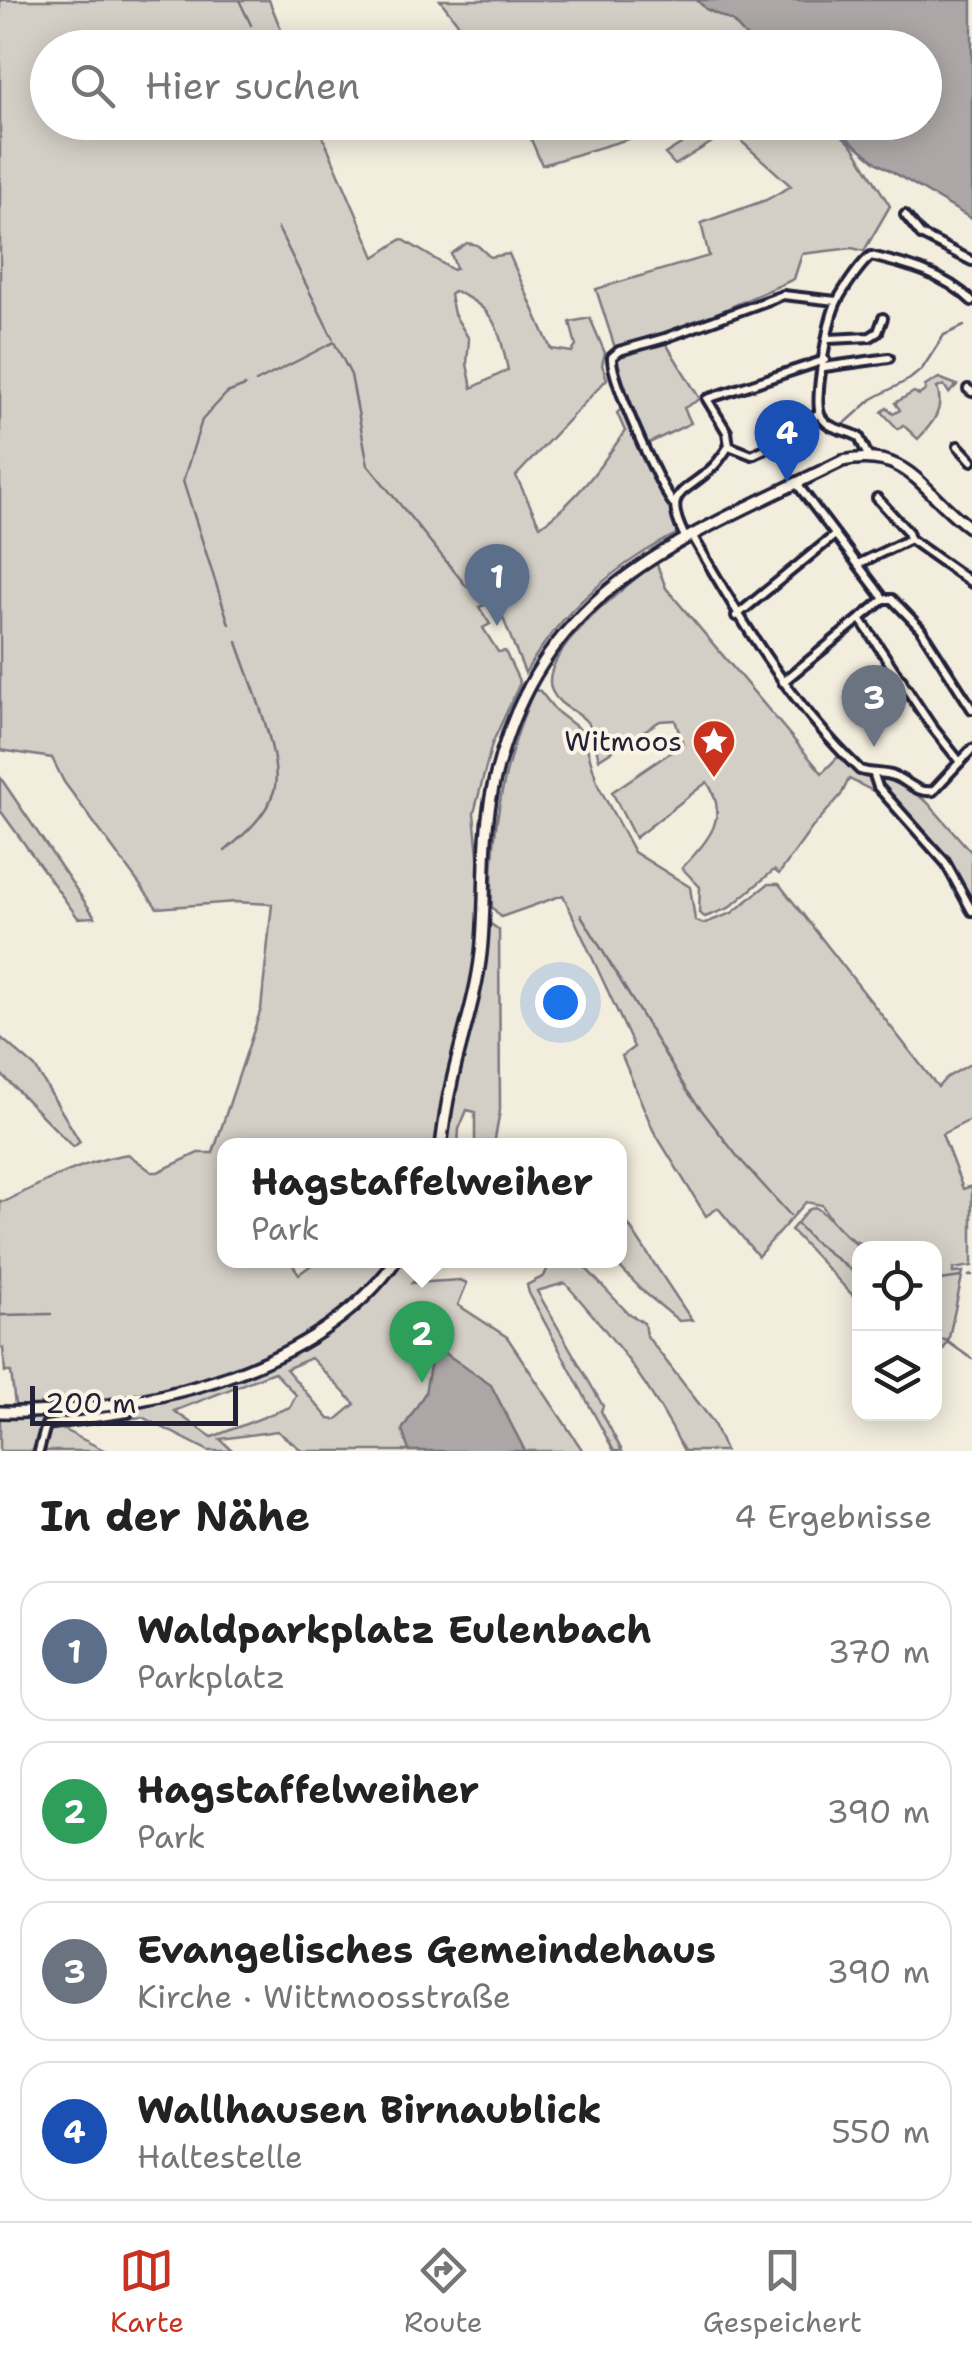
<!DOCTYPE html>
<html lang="de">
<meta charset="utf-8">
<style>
body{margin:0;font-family:"Shantell Sans",sans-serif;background:#f6f6f6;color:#222}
.controls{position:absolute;right:30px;bottom:30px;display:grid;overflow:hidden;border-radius:20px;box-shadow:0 5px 25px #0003}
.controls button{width:90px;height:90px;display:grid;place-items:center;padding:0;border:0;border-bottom:2px solid #e0e0e0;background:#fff;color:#222;font:50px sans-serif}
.scale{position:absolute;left:30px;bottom:25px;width:208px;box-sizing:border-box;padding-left:10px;border:5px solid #22223b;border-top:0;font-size:28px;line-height:35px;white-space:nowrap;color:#22223b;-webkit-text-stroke:8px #fcf5e5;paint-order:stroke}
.you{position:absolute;left:560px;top:1002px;width:35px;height:35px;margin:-25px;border:8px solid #fff;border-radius:50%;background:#1a73e8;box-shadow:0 0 0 15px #1a73e833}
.badge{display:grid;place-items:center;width:65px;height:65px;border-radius:50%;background:#c8321e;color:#fff;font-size:32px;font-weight:700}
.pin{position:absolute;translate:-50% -82px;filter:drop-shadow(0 2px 5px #0008)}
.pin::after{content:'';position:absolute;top:52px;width:35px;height:30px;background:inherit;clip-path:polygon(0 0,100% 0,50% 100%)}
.popup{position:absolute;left:217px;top:1138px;width:410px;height:130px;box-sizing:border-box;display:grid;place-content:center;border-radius:20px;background:#fff;filter:drop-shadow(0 2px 8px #0005);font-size:32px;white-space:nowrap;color:#767676}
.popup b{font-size:38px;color:#222}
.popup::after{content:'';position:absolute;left:50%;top:100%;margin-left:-20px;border:20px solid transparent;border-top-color:#fff}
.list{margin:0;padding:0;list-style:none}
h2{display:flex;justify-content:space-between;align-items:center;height:130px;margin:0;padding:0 40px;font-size:42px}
h2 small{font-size:32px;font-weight:400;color:#767676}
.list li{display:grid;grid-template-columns:65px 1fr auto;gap:30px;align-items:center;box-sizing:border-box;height:140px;margin:0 20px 20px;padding:0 20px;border:2px solid #e0e0e0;border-radius:30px}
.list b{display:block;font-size:38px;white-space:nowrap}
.list p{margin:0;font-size:32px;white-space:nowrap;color:#767676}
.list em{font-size:32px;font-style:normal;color:#767676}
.icon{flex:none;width:55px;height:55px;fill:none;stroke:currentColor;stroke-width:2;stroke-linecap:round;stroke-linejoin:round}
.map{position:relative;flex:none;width:972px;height:1451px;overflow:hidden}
.search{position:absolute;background:#fff;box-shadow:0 5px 25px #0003;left:30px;right:30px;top:30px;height:110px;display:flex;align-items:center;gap:25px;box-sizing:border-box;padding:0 35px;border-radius:55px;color:#767676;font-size:38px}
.sheet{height:770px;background:#fff}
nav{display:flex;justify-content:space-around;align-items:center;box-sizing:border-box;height:140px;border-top:2px solid #e0e0e0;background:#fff;font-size:28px;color:#767676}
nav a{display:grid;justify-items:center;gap:5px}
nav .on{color:#c8321e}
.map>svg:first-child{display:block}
.green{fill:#d4cfc6;stroke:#7b7880;stroke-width:2.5;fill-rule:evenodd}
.water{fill:#aca7a6;stroke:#75727b;stroke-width:2.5}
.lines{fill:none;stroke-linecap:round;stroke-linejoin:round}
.stream{stroke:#75727b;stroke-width:2.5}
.minor-casing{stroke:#22223b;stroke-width:14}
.secondary-casing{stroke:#22223b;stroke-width:16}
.minor{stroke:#fcf5e5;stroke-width:6}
.secondary{stroke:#fcf5e5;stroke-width:9}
.labels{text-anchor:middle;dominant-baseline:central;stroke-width:8;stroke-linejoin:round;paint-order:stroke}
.poi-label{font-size:28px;fill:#22223b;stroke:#fcf5e5;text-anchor:end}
</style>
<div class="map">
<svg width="972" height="1451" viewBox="0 0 972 1451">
<rect width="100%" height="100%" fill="#f3edde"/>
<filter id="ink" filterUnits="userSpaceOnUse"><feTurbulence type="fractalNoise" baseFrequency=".01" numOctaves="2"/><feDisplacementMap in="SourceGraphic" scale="20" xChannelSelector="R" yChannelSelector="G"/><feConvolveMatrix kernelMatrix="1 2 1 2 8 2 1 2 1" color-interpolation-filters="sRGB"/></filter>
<g filter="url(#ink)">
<!-- green -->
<g class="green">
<path d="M0,0H269L288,47L48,48V122L317,123L375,257L402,239L453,270L456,268L451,254L467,243L477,245L490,257L509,254L551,349L572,352L576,346L570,322L590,318L605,353L602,365L607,379L516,476L540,526C576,502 601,466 625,431L617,413L625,405L666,493L673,504L682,531C617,563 561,611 525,673L501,613L493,602L479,607L490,624L483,628L498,652L505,651L520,683L492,744L474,813L484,919L499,930L500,1110L494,1145H475V1112L467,1110L459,1129L458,1145L225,1146V1260L297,1261L292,1264L299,1274L314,1263L313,1261H392C304,1362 148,1416 15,1405L11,1372H5L3,1348H0V1201H6C45,1181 84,1161 128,1154L152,1172H158L198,1153H213L261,1009L272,904L235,902L157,908L64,782L52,758L0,750ZM454,291C496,308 499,330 508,370L472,388L467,364L469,339L454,314L450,295Z"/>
<polygon points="440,0 697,0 706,9 732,21 756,47 476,47"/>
<polygon points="524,123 640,123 645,134 542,165"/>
<polygon points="714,123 829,123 853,146 890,206 864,251 852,248 802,254 794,279 663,337 616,351 596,289 709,256 701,223 766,200 791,186 730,131 675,165 665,154"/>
<polygon points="665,342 700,399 684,408 691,423 647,444 627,405 614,361 618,355"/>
<path d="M939,378L957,385L949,393L944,385L937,388C945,409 933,423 918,439L903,425L898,429L882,412L887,408L893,414L900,410L895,403L914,392L919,395L926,390L925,386Z"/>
<path d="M656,562L666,588L822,773L842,753L872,777L879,794L849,779L841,795L812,828L779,874L774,870L729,908L705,917L699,913L700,887L682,868C707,841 731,818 707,782L635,838L612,792L683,744L675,720L660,721L599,759C596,749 594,731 587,722C576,709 560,708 552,691C535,654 629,584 656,562Z"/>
<path d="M534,690L540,691L556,711L582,731L598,785L634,852L690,887L695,920L703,924L732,913L768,884H779L938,1087L946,1078L972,1063V1119L942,1134L963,1189L972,1186V1266L953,1269V1273L963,1272L948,1342L935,1362L934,1248C883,1248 851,1258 822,1205L806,1202L758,1256L718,1208L706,1216L653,1130L622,1056L634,1047L563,895L501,917L492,907C490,830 504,761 534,690Z"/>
<polygon points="0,777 95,917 78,918 0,810"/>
<polygon points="892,777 927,802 972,853 972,902 949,860 885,788 881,781"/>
<polygon points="0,1037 35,1067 80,1142 73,1147 0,1073"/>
<path d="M815,1207C833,1217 843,1238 862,1248L859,1302L791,1230L808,1210Z"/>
<polygon points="620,1212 685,1310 692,1320 679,1321 644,1292 614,1261 620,1260"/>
<path d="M402,1260L434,1261L412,1283L460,1280L467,1283L458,1305L507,1337L583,1451H303L277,1431L220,1439L233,1451H209L142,1417L60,1428L106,1451H0V1417C116,1422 280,1382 367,1302C380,1290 391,1274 402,1260ZM311,1358L355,1404L336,1420L329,1419L286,1369ZM274,1372L296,1395L290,1407L212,1437L174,1411Z"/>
<path d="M551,1261H579L628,1313L644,1323L646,1335L713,1422L725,1451H684C653,1388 612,1336 565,1283L537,1291L603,1406L601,1411L622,1451H614L529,1293L527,1285L544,1276Z"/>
</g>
<!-- water -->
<g class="water">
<polygon points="697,0 972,0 972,219 876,162 829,123 924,122 924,48 756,47 732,21 706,9"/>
<polygon points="445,1353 491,1385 525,1451 409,1451 402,1430 425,1393 432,1355"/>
</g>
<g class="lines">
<!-- stream -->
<g class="stream">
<polyline points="239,0 251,25"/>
<polyline points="278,228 333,339"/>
<polyline points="256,382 334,342 351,375 368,465 467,587"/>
<polyline points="842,426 872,399 910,379 922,369 944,335 964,326"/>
<polyline points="229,624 183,481 202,420 227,393 245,386"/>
<path d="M225,851C244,835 266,816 274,791C284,760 248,676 237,642"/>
<polyline points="581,915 687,1091 737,1156 790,1215"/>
<polyline points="798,1225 812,1240 860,1277"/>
<polyline points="969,1276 972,1275"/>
<polyline points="934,1281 961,1277"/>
<polyline points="0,1315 51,1314"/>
<polyline points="934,1339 945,1340 972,1359"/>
<polyline points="37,1444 40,1431"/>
</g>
<!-- minor casing -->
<g class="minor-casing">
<g id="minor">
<polyline points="905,215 921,235 972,261"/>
<polyline points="829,339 870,337 878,332 883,318"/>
<polyline points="824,367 889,358"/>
<polyline points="968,389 972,392"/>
<polyline points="729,446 727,432 707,399 825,360"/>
<polyline points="958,446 972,461"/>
<path d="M868,456L859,437C846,429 826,430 820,414C814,398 828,323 835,306C839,295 861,263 871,256C908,265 944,274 972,301"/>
<polyline points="797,484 884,599 892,599 920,628 972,709"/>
<polyline points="877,498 908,532 910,539"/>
<path d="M673,503C659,486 610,377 612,357L619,351L665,338L783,295L836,301"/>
<path d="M692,535C740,619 789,702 860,770C871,774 884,772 894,776C910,782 915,793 933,791L972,749"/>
<path d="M685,537C661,489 685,495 714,466C720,460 724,453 729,446L752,455L779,442L819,413"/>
<polyline points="858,564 910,539 972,583"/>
<polyline points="736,616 835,535"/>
<polyline points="861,620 930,724 960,762"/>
<polyline points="783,682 884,599"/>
<polyline points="878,699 902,680"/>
<polyline points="874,775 878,787 945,862 972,911"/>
<polyline points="39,1451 46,1425 128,1413 125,1403"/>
</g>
</g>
<!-- secondary casing -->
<g class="secondary-casing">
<g id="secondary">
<path d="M441,1146C444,1126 446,1105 451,1086C460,1041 476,999 481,953C487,898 481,842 493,787C537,586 679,542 842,461C912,447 922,495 972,529"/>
<path d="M0,1412C132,1415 315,1375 396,1260"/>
</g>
</g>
<!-- minor -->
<use href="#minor" class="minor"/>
<!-- secondary -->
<use href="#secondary" class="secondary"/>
</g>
</g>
<!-- icons -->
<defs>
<g id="sight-pin" transform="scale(2.25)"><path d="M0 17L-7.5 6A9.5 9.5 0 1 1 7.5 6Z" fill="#c8321e" stroke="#fcf5e5"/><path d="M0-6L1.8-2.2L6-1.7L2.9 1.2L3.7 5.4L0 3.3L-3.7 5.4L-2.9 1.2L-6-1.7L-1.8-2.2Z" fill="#fff"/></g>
</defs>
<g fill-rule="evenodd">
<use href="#sight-pin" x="714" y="741"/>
</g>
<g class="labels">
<!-- poi labels -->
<g class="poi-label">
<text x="682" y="741">Witmoos</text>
</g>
</g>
</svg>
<div class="controls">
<button><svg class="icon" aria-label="locate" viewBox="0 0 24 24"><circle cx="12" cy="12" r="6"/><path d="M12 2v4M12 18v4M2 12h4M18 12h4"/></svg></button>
<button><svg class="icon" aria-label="layers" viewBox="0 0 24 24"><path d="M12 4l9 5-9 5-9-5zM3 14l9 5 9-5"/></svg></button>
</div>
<div class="scale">200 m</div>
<div class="you"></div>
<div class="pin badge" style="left:497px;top:626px;background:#5c6f8a">1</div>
<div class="pin badge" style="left:422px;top:1383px;background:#2e9e5b">2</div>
<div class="popup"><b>Hagstaffelweiher</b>Park</div>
<div class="pin badge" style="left:874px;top:747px;background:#6b7280">3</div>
<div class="pin badge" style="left:787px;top:482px;background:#1a4fb4">4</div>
<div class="search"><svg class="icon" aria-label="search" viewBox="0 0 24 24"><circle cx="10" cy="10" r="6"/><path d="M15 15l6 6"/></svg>Hier suchen</div>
</div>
<section class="sheet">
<h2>In der Nähe<small>4 Ergebnisse</small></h2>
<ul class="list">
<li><span class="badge" style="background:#5c6f8a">1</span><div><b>Waldparkplatz Eulenbach</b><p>Parkplatz</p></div><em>370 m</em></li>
<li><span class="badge" style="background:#2e9e5b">2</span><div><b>Hagstaffelweiher</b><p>Park</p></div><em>390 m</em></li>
<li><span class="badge" style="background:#6b7280">3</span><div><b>Evangelisches Gemeindehaus</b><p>Kirche · Wittmoosstraße</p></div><em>390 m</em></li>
<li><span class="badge" style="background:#1a4fb4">4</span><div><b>Wallhausen Birnaublick</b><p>Haltestelle</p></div><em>550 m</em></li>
</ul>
</section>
<nav>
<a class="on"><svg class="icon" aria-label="map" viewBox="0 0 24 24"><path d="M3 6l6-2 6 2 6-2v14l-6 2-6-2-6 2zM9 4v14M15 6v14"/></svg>Karte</a>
<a><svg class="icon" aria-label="directions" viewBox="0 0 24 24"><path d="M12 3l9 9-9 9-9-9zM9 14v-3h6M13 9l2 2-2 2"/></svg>Route</a>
<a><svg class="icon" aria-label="saved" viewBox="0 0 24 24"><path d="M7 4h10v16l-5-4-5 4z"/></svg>Gespeichert</a>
</nav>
